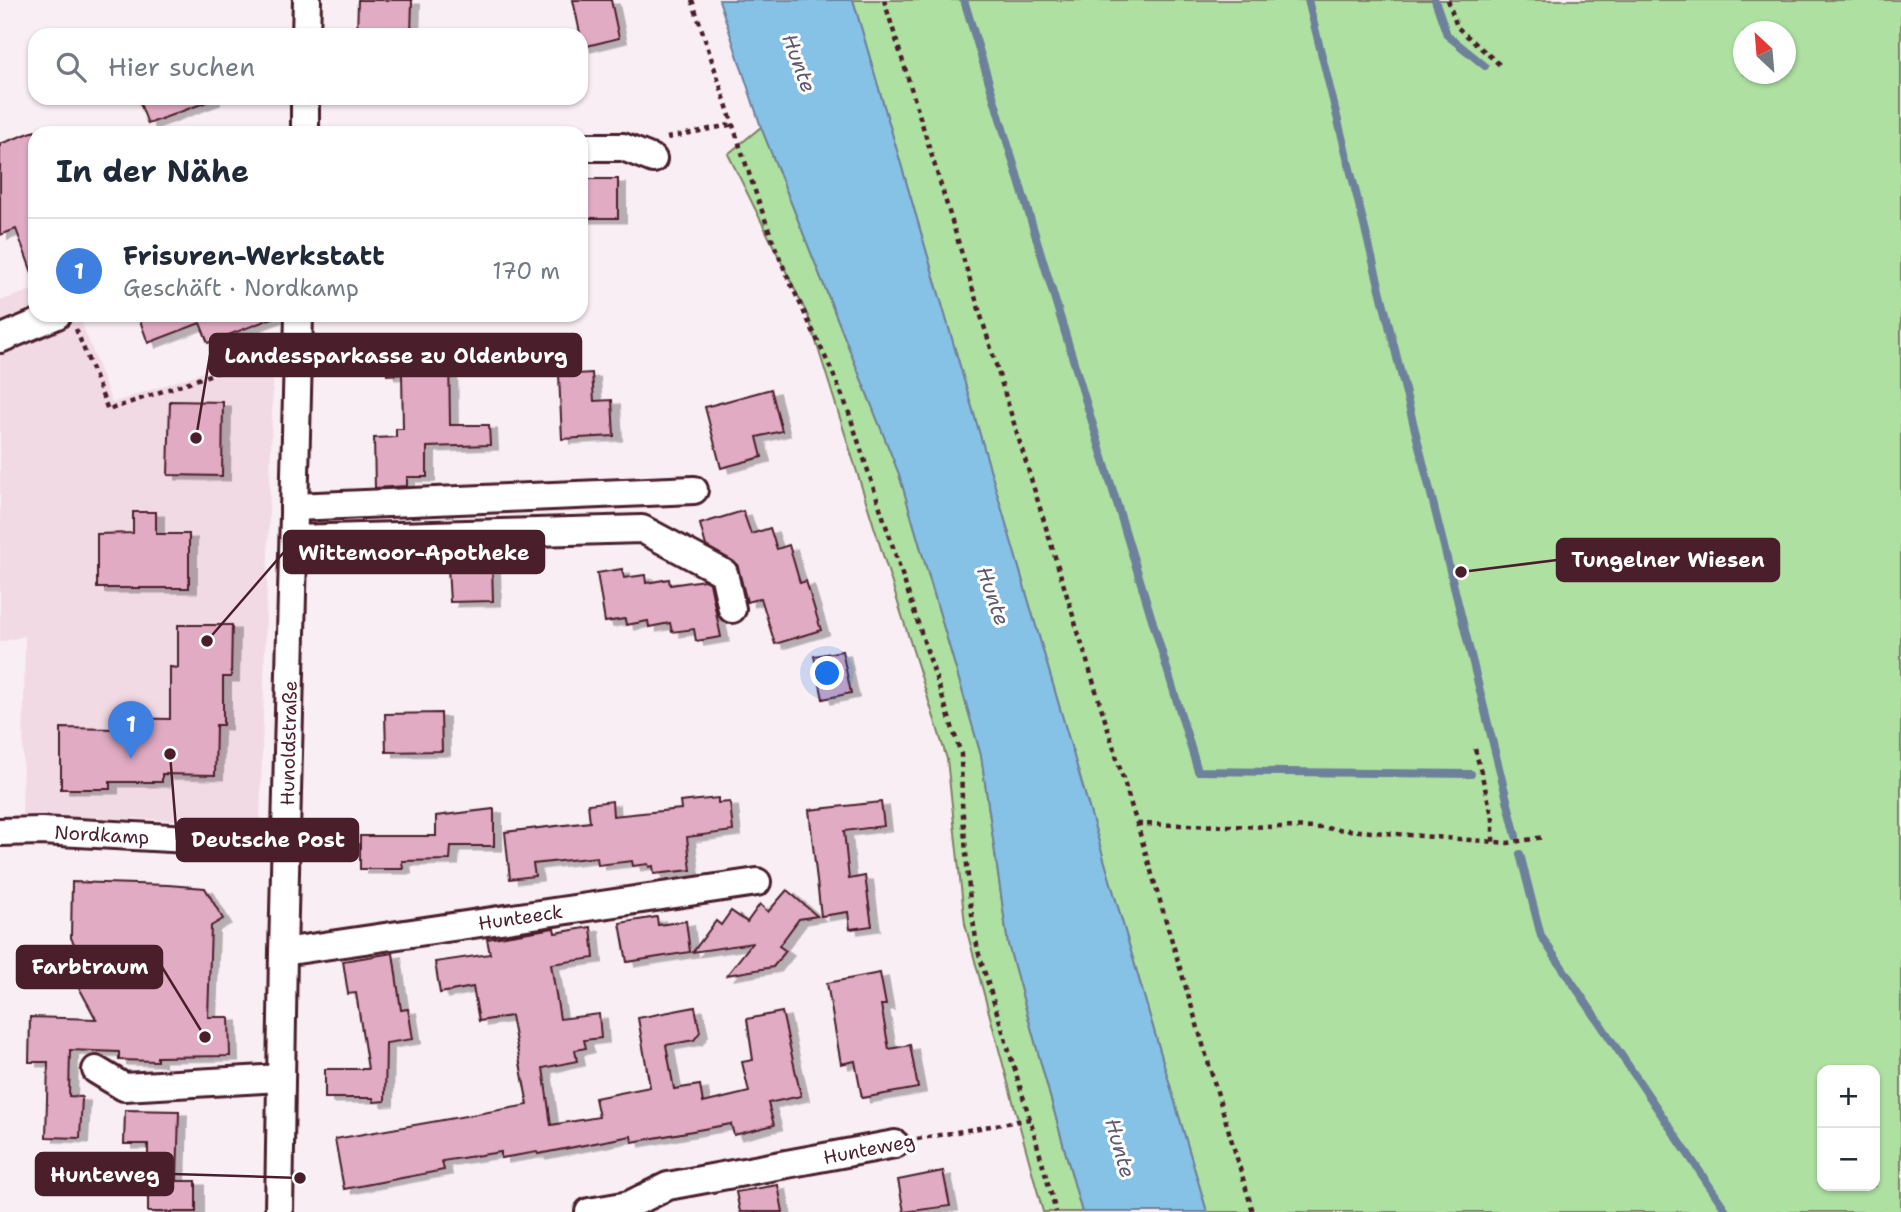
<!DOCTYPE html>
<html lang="de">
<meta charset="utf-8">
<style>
body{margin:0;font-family:"Shantell Sans",sans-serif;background:#f6f6f7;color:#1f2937}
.controls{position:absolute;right:21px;bottom:21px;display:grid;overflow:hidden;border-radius:14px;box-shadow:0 2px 5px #0004}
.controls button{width:63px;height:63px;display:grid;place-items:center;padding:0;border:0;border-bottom:2px solid #e0e1e3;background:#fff;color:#1f2937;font:35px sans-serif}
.compass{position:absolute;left:1733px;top:21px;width:63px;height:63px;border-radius:50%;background:#fff;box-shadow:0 2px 5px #0004;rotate:334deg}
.you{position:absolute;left:828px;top:674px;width:24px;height:24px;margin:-18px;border:5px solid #fff;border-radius:50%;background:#1a73e8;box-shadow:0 0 0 10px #1a73e833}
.badge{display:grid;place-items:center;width:46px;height:46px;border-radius:50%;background:#4a1f2b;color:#fff;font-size:23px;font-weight:700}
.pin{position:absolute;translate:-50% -58px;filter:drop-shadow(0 2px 4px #0008)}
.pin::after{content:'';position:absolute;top:37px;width:24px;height:21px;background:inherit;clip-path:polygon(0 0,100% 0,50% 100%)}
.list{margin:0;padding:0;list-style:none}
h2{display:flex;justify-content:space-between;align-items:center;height:91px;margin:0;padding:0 28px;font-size:30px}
h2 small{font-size:23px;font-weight:400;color:#747a83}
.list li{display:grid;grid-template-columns:46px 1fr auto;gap:21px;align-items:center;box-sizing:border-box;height:105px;padding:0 28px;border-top:2px solid #e0e1e3}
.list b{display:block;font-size:26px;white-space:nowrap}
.list p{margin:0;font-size:23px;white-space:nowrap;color:#747a83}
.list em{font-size:23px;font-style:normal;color:#747a83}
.icon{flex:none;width:38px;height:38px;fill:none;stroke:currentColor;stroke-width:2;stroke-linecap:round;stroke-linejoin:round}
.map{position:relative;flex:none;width:1901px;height:1212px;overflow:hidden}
.search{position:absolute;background:#fff;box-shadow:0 2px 5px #0004;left:28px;top:28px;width:560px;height:77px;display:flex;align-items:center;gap:18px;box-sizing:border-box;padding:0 24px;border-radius:21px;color:#747a83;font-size:26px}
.panel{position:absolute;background:#fff;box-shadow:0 2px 5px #0004;left:28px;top:126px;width:560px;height:196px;border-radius:21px}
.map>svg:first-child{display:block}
.built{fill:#f2dae5}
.green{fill:#aee0a1;stroke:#7c8066;stroke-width:2;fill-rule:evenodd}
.water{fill:#86c2e6;stroke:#6e819b;stroke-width:2}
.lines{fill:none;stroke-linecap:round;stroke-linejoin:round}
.stream{stroke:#6e819b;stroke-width:8}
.building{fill:#e0abc3;stroke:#4a1f2b;stroke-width:2;filter:url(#shadow)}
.minor-casing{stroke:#4a1f2b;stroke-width:32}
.path{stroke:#4a1f2b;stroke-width:4.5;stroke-dasharray:5 5;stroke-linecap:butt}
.minor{stroke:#fff;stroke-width:26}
.labels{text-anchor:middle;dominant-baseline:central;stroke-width:6;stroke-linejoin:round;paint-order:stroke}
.street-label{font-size:19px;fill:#4a1f2b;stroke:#fff}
.water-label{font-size:21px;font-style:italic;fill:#5f586c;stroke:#fff}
.leader{fill:none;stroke:#4a1f2b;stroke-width:2.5}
.callout-dot{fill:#4a1f2b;stroke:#fff;stroke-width:2.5}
.callout{fill:#4a1f2b;stroke:#4a1f2b;stroke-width:2.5}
.callout-label{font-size:21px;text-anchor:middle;font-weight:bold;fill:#fff}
</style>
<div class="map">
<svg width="1901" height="1212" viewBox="0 0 1901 1212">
<defs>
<filter id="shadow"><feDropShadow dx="8" dy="4.5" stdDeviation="0" flood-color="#0004"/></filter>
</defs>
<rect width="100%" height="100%" fill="#f9eef3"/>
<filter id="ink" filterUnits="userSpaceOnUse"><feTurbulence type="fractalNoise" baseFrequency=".0143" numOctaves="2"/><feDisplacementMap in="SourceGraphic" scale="14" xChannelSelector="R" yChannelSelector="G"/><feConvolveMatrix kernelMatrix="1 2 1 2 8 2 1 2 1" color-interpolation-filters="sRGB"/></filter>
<g filter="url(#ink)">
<!-- built -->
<polygon class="built" points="35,289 35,315 79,315 112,403 274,348 260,823 22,815 25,636 0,642 0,301"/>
<!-- green -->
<g class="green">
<path d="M853,0H1901V1212H1207ZM1744,32H1786V74H1744ZM1822,1070H1875V1186H1822Z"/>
<polygon points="761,127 899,474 981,755 1008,944 1082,1212 1043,1212 965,924 947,759 808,316 728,154"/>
</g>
<!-- water -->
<polygon class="water" points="719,0 853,0 1207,1212 1082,1212 1008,944 981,755 899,474 761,127"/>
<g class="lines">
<!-- stream -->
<g class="stream">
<polyline points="964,0 1198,771 1471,774"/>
<polyline points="1308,0 1516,836"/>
<polyline points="1435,0 1447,35 1485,66"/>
<polyline points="1520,854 1541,936 1727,1212"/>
</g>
</g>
<!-- building -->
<g class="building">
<polygon points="358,0 412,0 411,35 357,35"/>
<polygon points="573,0 611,0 619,38 583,47"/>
<polygon points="138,98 212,98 212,100 148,124"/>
<polygon points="35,131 35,274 33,275 16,229 0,235 0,144"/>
<rect x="581" y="179" width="37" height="39"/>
<polygon points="138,315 275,315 275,317 208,343 200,323 148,343"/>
<polygon points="449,353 450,425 489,425 490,445 427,447 427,477 407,477 407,486 375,488 374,438 396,437 396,429 403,429 402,374 387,375 387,354"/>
<polygon points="592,373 594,401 612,400 614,436 562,439 559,375"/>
<polygon points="771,389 782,431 757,437 762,457 721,468 705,407"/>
<polygon points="170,401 223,402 222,476 168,475"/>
<polygon points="743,511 751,534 770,528 777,549 789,545 800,583 806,581 821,630 775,644 761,598 747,602 737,564 706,546 700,524"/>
<polygon points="133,512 156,512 156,534 189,534 189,588 97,588 97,534 133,533"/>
<polygon points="492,564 493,601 450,602 448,567"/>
<polygon points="622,569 624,578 645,575 646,583 669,579 670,585 704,580 710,583 721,637 696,641 694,629 672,632 670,623 649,627 648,621 626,625 625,619 605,622 597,573"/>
<polygon points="178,625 232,625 231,677 223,677 223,725 216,725 215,775 162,774 162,782 110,782 110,789 61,789 61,728 117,729 117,718 170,719 170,667 178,668"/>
<polygon points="842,651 851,693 823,699 814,656"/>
<polygon points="441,713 442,751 386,752 385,714"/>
<polygon points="718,798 718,803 730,802 733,831 687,837 691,870 654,874 653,866 649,867 648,864 633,866 632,861 598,865 597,857 533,864 535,876 510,879 505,832 590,822 588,804 612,801 613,816 681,809 680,802"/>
<polygon points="881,802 884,826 844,831 849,879 865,876 872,926 850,929 848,912 821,916 809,810"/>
<polygon points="494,809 494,846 451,846 450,860 402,861 403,869 360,869 360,836 436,836 436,816"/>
<polygon points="72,882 168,885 205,888 223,919 211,926 208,1017 229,1017 230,1056 157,1057 157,1061 119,1060 119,1052 70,1050 69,1096 82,1097 80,1138 46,1137 48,1062 29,1062 30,1017 96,1019 64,960 79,953 71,938"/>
<polygon points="787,890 817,916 799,919 779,946 786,951 773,967 727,975 752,943 693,952 716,921 721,925 731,911 747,922 760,904 768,912"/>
<polygon points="657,917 658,925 686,921 690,952 627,962 620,923"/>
<polygon points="591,927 594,958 551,964 560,1019 599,1014 601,1038 584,1040 586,1048 575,1050 577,1061 543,1068 551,1125 599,1117 595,1098 650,1087 638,1018 695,1007 700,1032 694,1040 666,1045 674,1089 700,1085 703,1103 749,1092 742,1062 753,1060 747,1019 782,1012 801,1096 768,1103 774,1125 734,1135 731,1124 632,1142 631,1136 538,1154 537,1152 501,1158 501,1152 442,1161 444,1170 344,1189 335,1139 528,1105 511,1016 479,1021 473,987 440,993 435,962 490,954 487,939 554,928 555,933"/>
<polygon points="393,953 401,1010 408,1009 413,1039 386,1043 385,1101 374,1102 373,1098 325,1098 325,1069 368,1069 356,993 348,994 343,961"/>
<polygon points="880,973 886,1005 881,1005 889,1049 910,1045 918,1088 862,1098 855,1061 841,1064 827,983"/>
<polygon points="125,1110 179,1111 177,1181 196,1181 196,1212 148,1212 148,1144 124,1144"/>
<polygon points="943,1171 950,1206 904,1212 898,1180"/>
<polygon points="778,1185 783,1212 740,1212 736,1192"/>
</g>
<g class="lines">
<!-- minor casing -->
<g class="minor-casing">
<g id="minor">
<polyline points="306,35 307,0"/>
<polyline points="305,133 305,98"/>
<polyline points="581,147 623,147 653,159"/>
<polyline points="0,339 57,315"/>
<polyline points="294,507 694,490"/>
<polyline points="294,539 642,529 724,573 732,609"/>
<path id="s1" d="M0,832L41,831L189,839L286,840"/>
<path id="s2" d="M283,952L757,882"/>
<polyline points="96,1070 124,1087 281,1078"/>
<path id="s3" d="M279,1212L283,952L299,315"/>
<polyline points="589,1212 629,1205 668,1186 895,1144"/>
</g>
</g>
<!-- path -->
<g class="path">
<path d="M692,0C720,83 745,167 776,249C798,304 827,355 848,410L961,754L962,803L970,902L978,951L1030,1119L1056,1212"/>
<polyline points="884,0 1137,824 1253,1212"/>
<polyline points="1448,0 1457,27 1500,65"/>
<polyline points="667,138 734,124"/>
<polyline points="76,329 108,410 273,353"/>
<polyline points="1475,749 1493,819 1493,842"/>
<polyline points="1137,824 1323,828 1508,843 1544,837"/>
<polyline points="917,1139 1030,1119"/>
</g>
<!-- minor -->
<use href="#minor" class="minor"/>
</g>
</g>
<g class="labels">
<!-- street labels -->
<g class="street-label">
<text stroke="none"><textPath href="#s3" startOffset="469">Hunoldstraße</textPath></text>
<text stroke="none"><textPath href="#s1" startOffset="102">Nordkamp</textPath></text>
<text stroke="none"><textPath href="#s2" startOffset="240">Hunteeck</textPath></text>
<text transform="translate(869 1149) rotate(-11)">Hunteweg</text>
</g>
<!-- water labels -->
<g class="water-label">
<text transform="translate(799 63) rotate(70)">Hunte</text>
<text transform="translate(993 596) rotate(71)">Hunte</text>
<text transform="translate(1120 1148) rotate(74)">Hunte</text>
</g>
</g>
<!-- callouts -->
<path class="leader" d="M196 438L210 355M207 641L284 552M1461 572L1557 560M170 754L177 840M205 1037L162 967M300 1178L173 1174"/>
<g class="callout-dot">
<circle cx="196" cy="438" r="7"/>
<circle cx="207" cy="641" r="7"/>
<circle cx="1461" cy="572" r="7"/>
<circle cx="170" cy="754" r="7"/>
<circle cx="205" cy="1037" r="7"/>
<circle cx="300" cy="1178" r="7"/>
</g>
<g class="callout">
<rect x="210" y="334" width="371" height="42" rx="7"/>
<rect x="284" y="531" width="260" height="42" rx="7"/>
<rect x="1557" y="539" width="222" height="42" rx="7"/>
<rect x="177" y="819" width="181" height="42" rx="7"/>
<rect x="17" y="946" width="145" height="42" rx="7"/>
<rect x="36" y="1153" width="137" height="42" rx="7"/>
</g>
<g class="callout-label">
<text x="396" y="363">Landessparkasse zu Oldenburg</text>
<text x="414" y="560">Wittemoor-Apotheke</text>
<text x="1668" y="567">Tungelner Wiesen</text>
<text x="268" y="847">Deutsche Post</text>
<text x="90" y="974">Farbtraum</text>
<text x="105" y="1182">Hunteweg</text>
</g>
</svg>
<div class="controls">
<button>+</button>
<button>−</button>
</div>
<svg class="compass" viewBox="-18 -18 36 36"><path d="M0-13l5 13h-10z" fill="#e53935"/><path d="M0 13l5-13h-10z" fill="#747a83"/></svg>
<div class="you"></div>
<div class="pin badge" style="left:131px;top:759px;background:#3f7fe0">1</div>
<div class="search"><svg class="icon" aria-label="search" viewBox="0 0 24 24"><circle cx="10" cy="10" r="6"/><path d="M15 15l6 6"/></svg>Hier suchen</div>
<section class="panel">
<h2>In der Nähe<small></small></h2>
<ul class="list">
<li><span class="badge" style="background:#3f7fe0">1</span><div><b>Frisuren-Werkstatt</b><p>Geschäft · Nordkamp</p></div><em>170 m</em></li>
</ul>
</section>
</div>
